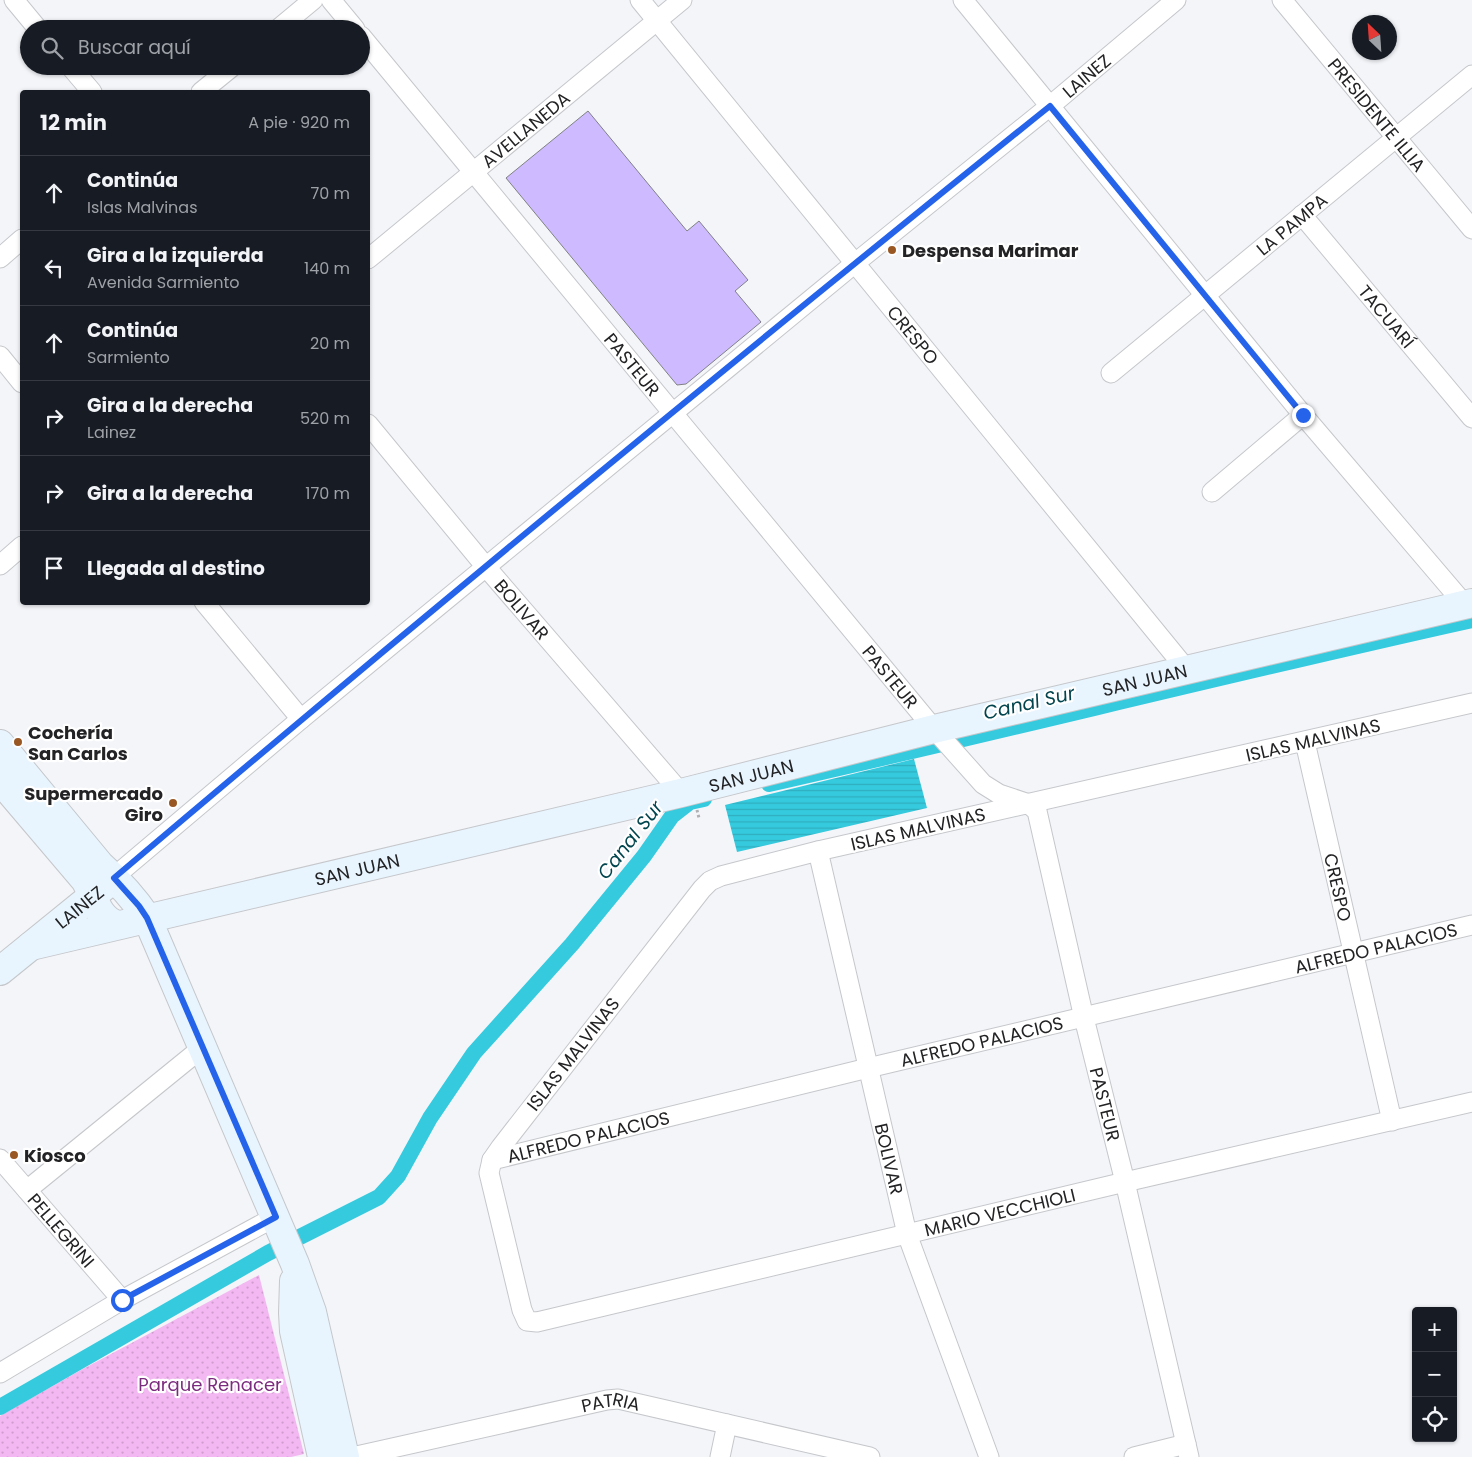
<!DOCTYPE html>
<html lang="es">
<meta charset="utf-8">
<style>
body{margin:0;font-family:Poppins,sans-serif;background:#242831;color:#f1f3f6}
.controls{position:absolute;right:15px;bottom:15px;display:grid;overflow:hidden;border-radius:5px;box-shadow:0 1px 4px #0004}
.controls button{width:45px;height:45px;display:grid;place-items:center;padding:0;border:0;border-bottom:1px solid #363941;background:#171b24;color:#f1f3f6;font:25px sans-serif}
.compass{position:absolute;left:1352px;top:15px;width:45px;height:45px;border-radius:50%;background:#171b24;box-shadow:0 1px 4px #0004;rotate:335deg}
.stop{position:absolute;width:15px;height:15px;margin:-11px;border:4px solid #2563eb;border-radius:50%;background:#fff}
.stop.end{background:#2563eb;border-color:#fff;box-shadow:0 1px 5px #0008}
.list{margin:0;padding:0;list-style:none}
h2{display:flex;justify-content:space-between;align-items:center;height:65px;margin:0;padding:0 20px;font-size:21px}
h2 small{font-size:16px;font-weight:400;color:#9ea1a6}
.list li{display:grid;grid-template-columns:32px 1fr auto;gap:15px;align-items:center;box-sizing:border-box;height:75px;padding:0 20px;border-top:1px solid #363941}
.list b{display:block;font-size:19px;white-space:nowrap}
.list p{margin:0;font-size:16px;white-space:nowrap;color:#9ea1a6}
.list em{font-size:16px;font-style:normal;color:#9ea1a6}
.icon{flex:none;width:28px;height:28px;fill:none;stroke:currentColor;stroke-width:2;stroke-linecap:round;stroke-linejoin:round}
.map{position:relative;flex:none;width:1472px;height:1457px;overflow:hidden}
.search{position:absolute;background:#171b24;box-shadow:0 1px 4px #0004;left:20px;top:20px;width:350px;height:55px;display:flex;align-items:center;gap:12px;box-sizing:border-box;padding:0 18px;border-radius:28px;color:#9ea1a6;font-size:19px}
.panel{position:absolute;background:#171b24;box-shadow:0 1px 4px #0004;left:20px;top:90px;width:350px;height:515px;border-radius:5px}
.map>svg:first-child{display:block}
.green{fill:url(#green-dots)}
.water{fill:url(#water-rules)}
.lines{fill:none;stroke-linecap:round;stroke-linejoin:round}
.canal{stroke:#35cade;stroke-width:16}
.building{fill:#cdbaff;stroke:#818184}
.street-casing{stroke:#c5c7cb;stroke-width:21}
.secondary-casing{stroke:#c5c7cb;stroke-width:30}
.path{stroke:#afb0b3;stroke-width:3;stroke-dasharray:2.5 2.5;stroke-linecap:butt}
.street{stroke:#fff;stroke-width:19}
.secondary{stroke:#e8f5fe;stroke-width:28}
.route{stroke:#2563eb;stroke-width:6}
.poi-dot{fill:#985723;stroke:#fff;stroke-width:2}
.labels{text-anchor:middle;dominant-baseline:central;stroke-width:4.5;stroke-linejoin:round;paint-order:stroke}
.street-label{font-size:18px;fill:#232325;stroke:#fff}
.poi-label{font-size:18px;font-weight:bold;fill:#232325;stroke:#fff;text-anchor:start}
.park-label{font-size:18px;fill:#7c2c7e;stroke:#fff}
.water-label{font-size:19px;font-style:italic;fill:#02454e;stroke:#fff}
</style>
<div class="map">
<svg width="1472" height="1457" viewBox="0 0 1472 1457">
<defs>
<pattern id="green-dots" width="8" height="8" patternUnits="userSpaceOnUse" patternTransform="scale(1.25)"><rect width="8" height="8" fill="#f3b7f2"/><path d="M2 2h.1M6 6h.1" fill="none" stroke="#d09dcf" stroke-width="1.8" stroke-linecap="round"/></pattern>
<pattern id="water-rules" width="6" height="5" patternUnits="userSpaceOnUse" patternTransform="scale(1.25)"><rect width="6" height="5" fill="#35cade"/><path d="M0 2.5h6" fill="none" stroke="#2fadbe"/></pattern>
</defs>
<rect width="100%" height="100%" fill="#f3f5f9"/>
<!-- green -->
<polygon class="green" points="259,1275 304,1454 291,1457 0,1457 0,1416 81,1370"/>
<!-- water -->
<polygon class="water" points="914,759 927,808 737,852 725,805"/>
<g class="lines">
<!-- canal -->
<g class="canal">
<path d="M769,784C1004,731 1237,672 1472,620"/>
<polyline points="0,1407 268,1253 379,1197 398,1176 430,1118 474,1053 572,944 644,856 672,816 690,802 704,799"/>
</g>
</g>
<!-- building -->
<polygon class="building" points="588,111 687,231 699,221 748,280 735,291 761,322 686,384 677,385 506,178"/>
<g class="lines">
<!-- street casing -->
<g class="street-casing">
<g id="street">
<polyline points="14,0 38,29"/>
<polyline points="331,0 355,29"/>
<path id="s1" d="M640,0L1187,670"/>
<polyline points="963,0 1303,415 1465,605"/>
<path id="s2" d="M1282,0L1472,229"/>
<polyline points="278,29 313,0"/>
<path id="s3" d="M361,36L934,729L983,784L999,794L1029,804L1037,811L1084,1018L1125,1182L1189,1457"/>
<polyline points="70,66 92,92"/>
<polyline points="201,92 233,66"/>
<path id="s4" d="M1302,215L1472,418"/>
<polyline points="0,258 22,239"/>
<path id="s5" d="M368,259L682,0"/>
<polyline points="0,356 22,383"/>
<path id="s6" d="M1111,373L1472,75"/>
<path id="s7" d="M368,424L486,567L681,793"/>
<polyline points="1212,492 1303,415"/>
<polyline points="0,565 22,546"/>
<polyline points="204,602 301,719"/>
<path id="s8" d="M1472,703L818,851L721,876L710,881L702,889L501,1147L492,1160L489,1173L522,1310L527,1321L537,1322L1125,1182L1472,1102"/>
<path id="s9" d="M1305,742L1392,1121"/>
<path id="s10" d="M818,851L907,1234L989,1457"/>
<path id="s11" d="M114,877L301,719L854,264L1050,106L1176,0"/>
<path id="s12" d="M0,1159L122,1300"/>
<path id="s13" d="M492,1160L868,1068L1472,925"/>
<polyline points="27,1190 203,1047"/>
<polyline points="0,1373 122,1300 275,1217"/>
<path id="s14" d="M352,1457L607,1400L618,1399L870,1457"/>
<polyline points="720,1457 727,1424"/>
<polyline points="1134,1457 1186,1444"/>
</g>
</g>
<!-- secondary casing -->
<g class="secondary-casing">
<g id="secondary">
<path d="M0,744L100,865C118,881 134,898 147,918L295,1264L312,1312L345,1457"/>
<path d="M0,780L85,880C95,897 96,917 117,925"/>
<path id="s15" d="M31,946L681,793L934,729L1472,603"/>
<path id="s16" d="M0,971L106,885"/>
<polyline points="294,1281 293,1313 294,1331 322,1457"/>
</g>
</g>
<!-- path -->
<polyline class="path" points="697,810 699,818"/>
<!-- street -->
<use href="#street" class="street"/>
<!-- secondary -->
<use href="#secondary" class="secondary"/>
</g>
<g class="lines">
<!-- route -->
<path class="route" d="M122,1300L276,1217L147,918L139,906L114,878C423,616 735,359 1050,106L1303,415"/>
</g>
<!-- markers -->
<g class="poi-dot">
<circle cx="892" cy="250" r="5"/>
<circle cx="18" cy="742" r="5"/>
<circle cx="173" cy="803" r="5"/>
<circle cx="14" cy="1155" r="5"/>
</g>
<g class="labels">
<!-- street labels -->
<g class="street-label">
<text stroke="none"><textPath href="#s11" startOffset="1260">LAINEZ</textPath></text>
<text stroke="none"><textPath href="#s2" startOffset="149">PRESIDENTE ILLIA</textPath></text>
<text stroke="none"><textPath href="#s5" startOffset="204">AVELLANEDA</textPath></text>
<text stroke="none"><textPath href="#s6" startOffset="234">LA PAMPA</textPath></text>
<text stroke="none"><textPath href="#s4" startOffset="132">TACUARÍ</textPath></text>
<text stroke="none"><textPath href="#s1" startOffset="432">CRESPO</textPath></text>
<text stroke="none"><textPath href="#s3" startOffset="426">PASTEUR</textPath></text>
<text stroke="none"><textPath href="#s7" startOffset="241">BOLIVAR</textPath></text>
<text stroke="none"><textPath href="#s3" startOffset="831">PASTEUR</textPath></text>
<text stroke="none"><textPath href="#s15" startOffset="1145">SAN JUAN</textPath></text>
<text transform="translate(1313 740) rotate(-13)">ISLAS MALVINAS</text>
<text stroke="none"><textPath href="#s15" startOffset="740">SAN JUAN</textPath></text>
<text transform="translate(918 829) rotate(-13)">ISLAS MALVINAS</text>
<text stroke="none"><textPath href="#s15" startOffset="335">SAN JUAN</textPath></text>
<text stroke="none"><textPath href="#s9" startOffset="149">CRESPO</textPath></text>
<text stroke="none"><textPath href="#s16" startOffset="102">LAINEZ</textPath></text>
<text stroke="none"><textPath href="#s13" startOffset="909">ALFREDO PALACIOS</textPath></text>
<text stroke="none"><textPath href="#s13" startOffset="504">ALFREDO PALACIOS</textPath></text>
<text transform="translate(573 1054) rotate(-52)">ISLAS MALVINAS</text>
<text stroke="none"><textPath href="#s3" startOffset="1335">PASTEUR</textPath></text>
<text stroke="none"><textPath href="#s13" startOffset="99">ALFREDO PALACIOS</textPath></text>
<text stroke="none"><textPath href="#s10" startOffset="316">BOLIVAR</textPath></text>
<text stroke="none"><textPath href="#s8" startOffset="1789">MARIO VECCHIOLI</textPath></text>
<text stroke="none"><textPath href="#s12" startOffset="94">PELLEGRINI</textPath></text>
<text stroke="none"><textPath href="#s14" startOffset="265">PATRIA</textPath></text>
</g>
<!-- poi labels -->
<g class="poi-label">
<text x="902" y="250">Despensa Marimar</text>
<text x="28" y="732">Cochería<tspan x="28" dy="21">San Carlos</tspan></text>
<text x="163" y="793" text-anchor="end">Supermercado<tspan x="163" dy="21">Giro</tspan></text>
<text x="24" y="1155">Kiosco</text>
</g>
<!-- park labels -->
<g class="park-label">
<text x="210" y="1384">Parque Renacer</text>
</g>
<!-- water labels -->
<g class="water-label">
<text transform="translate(1029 703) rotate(-13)">Canal Sur</text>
<text transform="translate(630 840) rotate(-52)">Canal Sur</text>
</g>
</g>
</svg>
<div class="controls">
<button>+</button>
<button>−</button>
<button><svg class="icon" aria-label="locate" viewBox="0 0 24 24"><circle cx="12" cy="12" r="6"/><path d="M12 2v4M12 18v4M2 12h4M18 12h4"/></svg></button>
</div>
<svg class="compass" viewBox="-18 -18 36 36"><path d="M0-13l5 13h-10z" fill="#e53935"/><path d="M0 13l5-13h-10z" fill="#9ea1a6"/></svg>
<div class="stop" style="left:122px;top:1300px"></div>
<div class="stop end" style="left:1303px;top:415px"></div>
<div class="search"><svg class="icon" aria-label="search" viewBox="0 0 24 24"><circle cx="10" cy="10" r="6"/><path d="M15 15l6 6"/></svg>Buscar aquí</div>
<section class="panel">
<h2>12 min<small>A pie · 920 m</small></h2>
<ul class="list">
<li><svg class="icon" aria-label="ahead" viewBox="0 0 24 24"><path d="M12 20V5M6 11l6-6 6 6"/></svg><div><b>Continúa</b><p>Islas Malvinas</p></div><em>70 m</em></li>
<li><svg class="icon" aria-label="left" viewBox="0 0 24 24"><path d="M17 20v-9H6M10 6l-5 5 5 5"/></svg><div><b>Gira a la izquierda</b><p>Avenida Sarmiento</p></div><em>140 m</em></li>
<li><svg class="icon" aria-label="ahead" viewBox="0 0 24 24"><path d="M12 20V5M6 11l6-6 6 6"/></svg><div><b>Continúa</b><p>Sarmiento</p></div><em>20 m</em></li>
<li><svg class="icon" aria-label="right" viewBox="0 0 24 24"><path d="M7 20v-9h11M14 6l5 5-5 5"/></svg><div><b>Gira a la derecha</b><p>Lainez</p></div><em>520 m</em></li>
<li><svg class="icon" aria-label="right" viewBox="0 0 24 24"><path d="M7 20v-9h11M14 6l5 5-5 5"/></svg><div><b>Gira a la derecha</b></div><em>170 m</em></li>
<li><svg class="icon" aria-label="arrive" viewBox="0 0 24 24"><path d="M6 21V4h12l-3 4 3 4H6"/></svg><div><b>Llegada al destino</b></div></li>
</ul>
</section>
</div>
